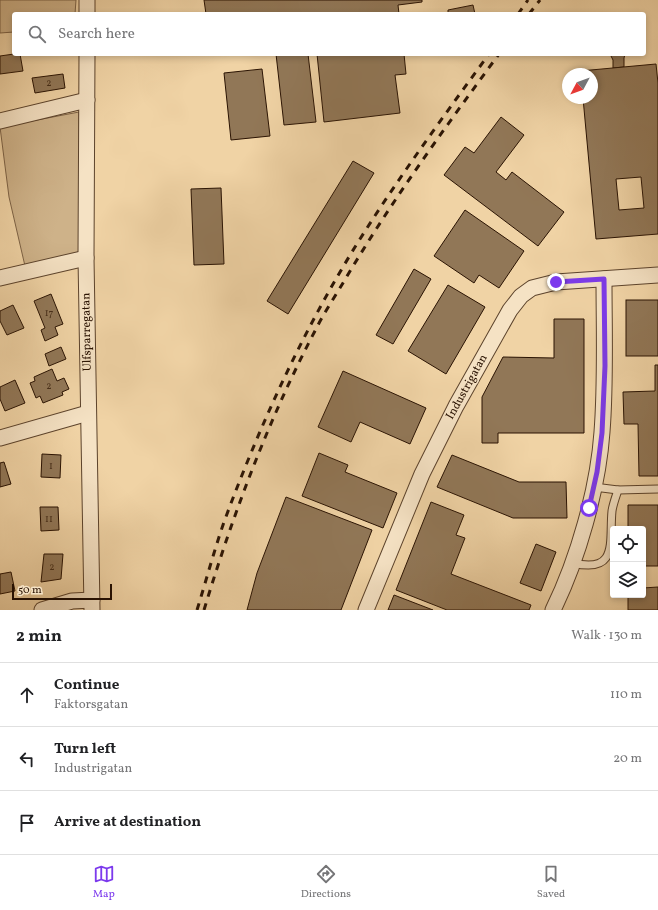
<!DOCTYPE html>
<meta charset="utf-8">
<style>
body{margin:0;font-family:Vollkorn,serif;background:#f2f2f2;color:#202124}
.controls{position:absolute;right:12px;bottom:12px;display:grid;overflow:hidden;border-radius:4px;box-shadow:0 2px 6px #0003}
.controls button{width:36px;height:36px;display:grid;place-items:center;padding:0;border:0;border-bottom:1px solid #e0e0e0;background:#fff;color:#202124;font:20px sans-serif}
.compass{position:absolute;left:562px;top:68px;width:36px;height:36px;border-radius:50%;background:#fff;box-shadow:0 2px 6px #0003;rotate:229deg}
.scale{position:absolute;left:12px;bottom:10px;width:100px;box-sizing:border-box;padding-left:4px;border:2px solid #2a1303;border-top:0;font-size:11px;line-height:14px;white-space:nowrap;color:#2a1303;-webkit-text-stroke:3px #f5e2c4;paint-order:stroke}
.stop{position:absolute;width:12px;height:12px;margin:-9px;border:3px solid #7c3aed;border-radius:50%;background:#fff}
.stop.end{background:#7c3aed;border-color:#fff;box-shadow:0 1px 4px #0008}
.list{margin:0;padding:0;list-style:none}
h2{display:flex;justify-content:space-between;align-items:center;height:52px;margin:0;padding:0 16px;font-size:17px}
h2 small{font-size:13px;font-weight:400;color:#757577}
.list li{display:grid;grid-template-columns:26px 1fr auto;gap:12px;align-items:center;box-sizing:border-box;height:64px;padding:0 16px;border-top:1px solid #e0e0e0}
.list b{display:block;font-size:15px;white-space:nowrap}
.list p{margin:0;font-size:13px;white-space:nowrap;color:#757577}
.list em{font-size:13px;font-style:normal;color:#757577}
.icon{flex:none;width:22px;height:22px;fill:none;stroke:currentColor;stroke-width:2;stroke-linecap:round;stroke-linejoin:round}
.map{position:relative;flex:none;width:658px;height:610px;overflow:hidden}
.search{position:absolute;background:#fff;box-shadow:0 2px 6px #0003;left:12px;right:12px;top:12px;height:44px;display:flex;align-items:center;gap:10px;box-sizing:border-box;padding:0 14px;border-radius:4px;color:#757577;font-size:15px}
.sheet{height:244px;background:#fff}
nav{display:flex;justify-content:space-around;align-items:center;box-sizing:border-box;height:56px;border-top:1px solid #e0e0e0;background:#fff;font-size:11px;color:#757577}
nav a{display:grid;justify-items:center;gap:2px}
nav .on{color:#7c3aed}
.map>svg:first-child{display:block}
.green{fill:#ceb289;stroke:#7c6246}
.building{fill:#917757;stroke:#2a1303;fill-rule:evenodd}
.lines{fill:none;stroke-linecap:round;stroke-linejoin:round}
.lane-casing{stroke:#5c432c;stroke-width:9}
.street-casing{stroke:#5c432c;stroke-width:17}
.lane{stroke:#f5e2c4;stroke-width:7}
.street{stroke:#f5e2c4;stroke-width:15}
.rail{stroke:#2a1303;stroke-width:3;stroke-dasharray:7 7;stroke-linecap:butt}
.route{stroke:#7c3aed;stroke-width:5}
.labels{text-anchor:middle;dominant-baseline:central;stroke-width:3;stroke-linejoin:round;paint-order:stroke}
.number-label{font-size:10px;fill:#442c18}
.street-label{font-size:12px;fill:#2a1303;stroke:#f5e2c4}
</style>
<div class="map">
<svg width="658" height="610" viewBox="0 0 658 610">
<rect width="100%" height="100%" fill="#f0d3a5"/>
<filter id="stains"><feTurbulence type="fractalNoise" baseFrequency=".005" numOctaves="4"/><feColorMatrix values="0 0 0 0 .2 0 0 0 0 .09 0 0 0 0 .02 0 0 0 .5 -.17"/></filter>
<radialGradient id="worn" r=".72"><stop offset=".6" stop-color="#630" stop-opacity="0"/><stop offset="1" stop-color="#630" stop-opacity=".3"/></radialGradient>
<!-- green -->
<g class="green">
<polygon points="0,0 76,0 75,14 14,14 14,32 0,33"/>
<polygon points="79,112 80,255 25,266 9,197 0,127"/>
</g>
<!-- building -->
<g class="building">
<polygon points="204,0 422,0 422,2 398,5 399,14 206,14"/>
<polygon points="473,5 475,14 448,14 448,10"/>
<polygon points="14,54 20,54 23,71 0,74 0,56"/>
<polygon points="276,54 308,54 316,122 284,125"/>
<polygon points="317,54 404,54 406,74 395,75 400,113 324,122"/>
<polygon points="610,54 625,54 624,58 624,67 613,68 613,60"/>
<path d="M656,64L658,83V234L596,239L583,98H592V74H581L580,71ZM641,177L644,208L619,210L616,179Z"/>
<polygon points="262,69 270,136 231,140 224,73"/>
<polygon points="63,74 65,88 35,93 32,78"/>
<polygon points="501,117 524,135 496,172 506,180 512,172 564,212 538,246 444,175 465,147 474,153"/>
<polygon points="353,161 374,173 288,314 267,301"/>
<polygon points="221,188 224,264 194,265 191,189"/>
<polygon points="465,210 524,251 499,288 479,275 474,283 434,256"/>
<polygon points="414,269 431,279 393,344 376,335"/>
<polygon points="448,285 485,307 446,374 408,351"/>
<polygon points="51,294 63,324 55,327 58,335 45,341 41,330 45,328 34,301"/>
<rect x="626" y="300" width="32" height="56"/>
<polygon points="13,305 24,328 7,335 0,321 0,311"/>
<polygon points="554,319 584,319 584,433 498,433 498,443 482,443 482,397 503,357 554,358"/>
<polygon points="61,347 66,359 49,366 45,354"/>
<polygon points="655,365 658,365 658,476 639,476 638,424 624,424 623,392 655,391"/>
<polygon points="52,369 57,381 64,378 69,389 62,392 63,395 43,403 40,396 36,398 30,383 35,381 34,377"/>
<polygon points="343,371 426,408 410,444 360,422 351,442 318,427"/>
<polygon points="15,380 25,403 5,411 0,399 0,387"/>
<polygon points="319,453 348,465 345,472 397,493 383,528 302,496"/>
<polygon points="42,454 61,455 60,478 41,477"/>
<polygon points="452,455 519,482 566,482 567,518 513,518 437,487"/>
<polygon points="4,462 11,484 0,487 0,463"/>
<polygon points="286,497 372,530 341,610 247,610 257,573"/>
<polygon points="431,502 464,515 456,535 465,538 451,574 531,605 529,610 447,610 396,590"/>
<polygon points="628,505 658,505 658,566 643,566 643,529 628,529"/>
<polygon points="40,507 58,507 59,530 41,531"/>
<polygon points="536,544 556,552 541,591 520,583"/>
<polygon points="44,554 63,554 61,579 41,582"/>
<polygon points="11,572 15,591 0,594 0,574"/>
<polygon points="658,587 658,610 628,610 628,595 643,595 643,588"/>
<polygon points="394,595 433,610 388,610"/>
</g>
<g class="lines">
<!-- lane casing -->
<g class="lane-casing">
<g id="lane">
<polyline points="594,487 618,490 658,489"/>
<path d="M573,563C619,574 609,541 612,511C613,504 616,496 618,490"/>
</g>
</g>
<!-- street casing -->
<g class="street-casing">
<g id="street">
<polyline points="87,14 87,0"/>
<polyline points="87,54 86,258 92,610"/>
<polyline points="0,121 87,100"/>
<polyline points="0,278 86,258"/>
<polyline points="0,438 88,413"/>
<polyline points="42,610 72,601 92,600"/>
<polyline points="366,610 422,474 456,406 510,310 521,296 532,288 556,282 658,275"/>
<path d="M553,610C578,559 598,489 602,432C606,381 604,330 604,279"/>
</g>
</g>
<!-- lane -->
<use href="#lane" class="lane"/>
<!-- street -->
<use href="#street" class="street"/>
<!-- rail -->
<g class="rail">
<polyline points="518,14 528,0"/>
<polyline points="529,14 540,0"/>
<path d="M197,610C206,581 214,551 224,522C259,427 302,333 355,247C396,181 443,117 489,54"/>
<path d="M204,610C233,514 269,418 316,329C324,313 334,298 343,283C390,203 444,129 499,54"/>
</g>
</g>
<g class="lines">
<!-- route -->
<polyline class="route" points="556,282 604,279 605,366 602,433 597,472 589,508"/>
</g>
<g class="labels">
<!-- number labels -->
<g class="number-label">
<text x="49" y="83">2</text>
<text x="49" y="313">17</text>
<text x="49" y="386">2</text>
<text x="51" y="466">1</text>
<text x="49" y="519">11</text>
<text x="52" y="567">2</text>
</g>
<!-- street labels -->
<g class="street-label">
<text transform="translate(87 332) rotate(-91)">Ulfsparregatan</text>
<text transform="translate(467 387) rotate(-61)">Industrigatan</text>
</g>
</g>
<rect width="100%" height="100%" filter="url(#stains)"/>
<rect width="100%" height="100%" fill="url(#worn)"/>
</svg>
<div class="controls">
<button><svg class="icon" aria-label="locate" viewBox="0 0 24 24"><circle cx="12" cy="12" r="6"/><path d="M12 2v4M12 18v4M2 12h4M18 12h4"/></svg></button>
<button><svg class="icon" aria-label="layers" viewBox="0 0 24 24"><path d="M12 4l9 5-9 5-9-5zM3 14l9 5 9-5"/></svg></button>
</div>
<svg class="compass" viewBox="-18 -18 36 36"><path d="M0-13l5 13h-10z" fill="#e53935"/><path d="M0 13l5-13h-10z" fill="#757577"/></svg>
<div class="scale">50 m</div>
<div class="stop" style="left:589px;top:508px"></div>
<div class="stop end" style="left:556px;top:282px"></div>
<div class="search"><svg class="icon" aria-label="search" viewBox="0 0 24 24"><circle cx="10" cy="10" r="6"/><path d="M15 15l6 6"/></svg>Search here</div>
</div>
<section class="sheet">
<h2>2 min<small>Walk · 130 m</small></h2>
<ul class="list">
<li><svg class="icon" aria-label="ahead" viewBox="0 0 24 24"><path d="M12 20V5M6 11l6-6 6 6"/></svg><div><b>Continue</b><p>Faktorsgatan</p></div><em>110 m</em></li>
<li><svg class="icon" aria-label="left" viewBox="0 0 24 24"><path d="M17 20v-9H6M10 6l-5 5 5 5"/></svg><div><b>Turn left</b><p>Industrigatan</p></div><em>20 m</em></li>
<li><svg class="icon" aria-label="arrive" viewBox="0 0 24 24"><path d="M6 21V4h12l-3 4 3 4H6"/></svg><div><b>Arrive at destination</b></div></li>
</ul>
</section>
<nav>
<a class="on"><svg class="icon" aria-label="map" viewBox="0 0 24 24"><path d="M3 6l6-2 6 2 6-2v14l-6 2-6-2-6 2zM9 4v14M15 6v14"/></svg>Map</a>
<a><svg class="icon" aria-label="directions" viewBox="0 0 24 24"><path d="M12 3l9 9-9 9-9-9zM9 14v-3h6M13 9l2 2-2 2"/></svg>Directions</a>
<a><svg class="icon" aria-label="saved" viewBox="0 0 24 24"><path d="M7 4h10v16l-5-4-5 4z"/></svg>Saved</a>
</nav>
